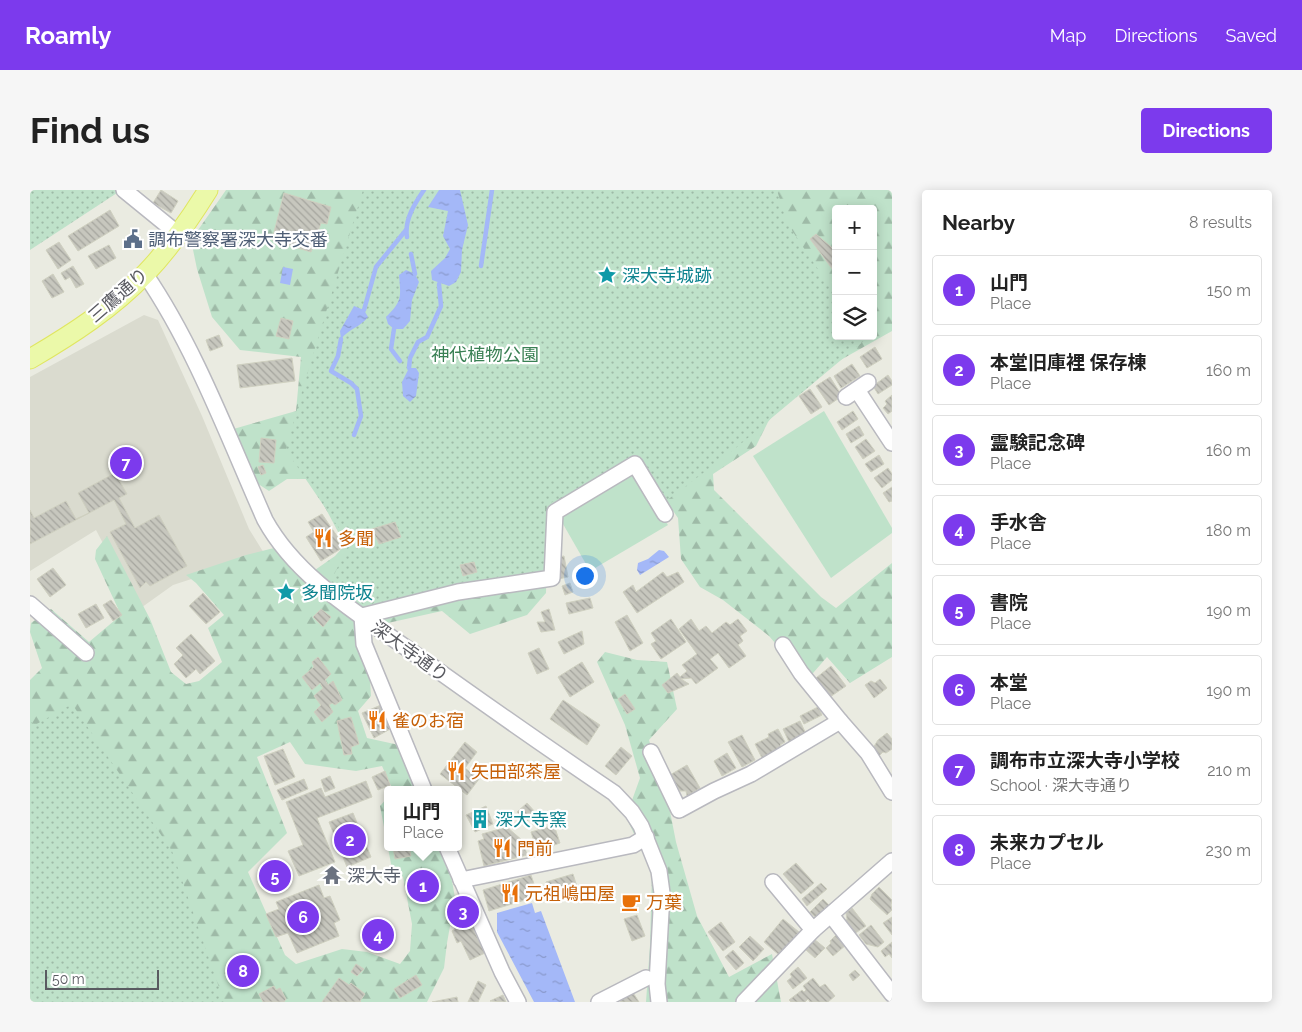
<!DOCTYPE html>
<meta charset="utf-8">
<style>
body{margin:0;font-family:Raleway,"Noto Sans JP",sans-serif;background:#f6f6f6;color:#222}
.controls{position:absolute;right:15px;top:15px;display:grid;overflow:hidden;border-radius:5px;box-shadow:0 2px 12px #0003}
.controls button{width:45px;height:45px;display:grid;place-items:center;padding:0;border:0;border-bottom:1px solid #e0e0e0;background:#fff;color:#222;font:25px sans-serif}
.scale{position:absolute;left:15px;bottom:12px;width:114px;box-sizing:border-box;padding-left:5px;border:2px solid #5a5b61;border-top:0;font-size:14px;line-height:18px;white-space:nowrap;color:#5a5b61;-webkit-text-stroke:4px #fff;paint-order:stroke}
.you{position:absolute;left:554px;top:385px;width:18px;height:18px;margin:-12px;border:4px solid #fff;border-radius:50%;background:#1a73e8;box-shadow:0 0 0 8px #1a73e833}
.badge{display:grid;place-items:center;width:32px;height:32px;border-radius:50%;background:#7c3aed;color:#fff;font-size:16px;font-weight:700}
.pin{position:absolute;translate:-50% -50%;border:2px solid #fff;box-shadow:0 1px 5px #0006}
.popup{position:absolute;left:354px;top:596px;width:78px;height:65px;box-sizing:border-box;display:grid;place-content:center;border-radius:5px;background:#fff;filter:drop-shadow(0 1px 4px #0005);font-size:16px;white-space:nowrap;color:#767676}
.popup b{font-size:19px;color:#222}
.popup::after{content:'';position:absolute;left:50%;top:100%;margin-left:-10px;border:10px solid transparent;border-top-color:#fff}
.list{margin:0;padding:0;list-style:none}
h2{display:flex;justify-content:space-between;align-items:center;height:65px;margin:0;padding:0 20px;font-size:21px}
h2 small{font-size:16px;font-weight:400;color:#767676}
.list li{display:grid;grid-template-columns:32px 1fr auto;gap:15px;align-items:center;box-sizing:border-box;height:70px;margin:0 10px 10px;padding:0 10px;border:1px solid #e0e0e0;border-radius:5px}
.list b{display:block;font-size:19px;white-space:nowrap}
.list p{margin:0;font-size:16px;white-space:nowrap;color:#767676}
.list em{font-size:16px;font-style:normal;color:#767676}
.icon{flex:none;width:28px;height:28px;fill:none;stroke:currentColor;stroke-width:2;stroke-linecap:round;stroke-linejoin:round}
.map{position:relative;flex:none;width:862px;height:812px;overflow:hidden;border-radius:5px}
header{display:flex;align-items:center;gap:30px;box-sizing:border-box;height:70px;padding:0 25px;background:#7c3aed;color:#fff}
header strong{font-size:24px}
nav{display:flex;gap:28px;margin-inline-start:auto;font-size:18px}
.intro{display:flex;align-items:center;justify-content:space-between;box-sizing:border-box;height:120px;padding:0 30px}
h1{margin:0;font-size:35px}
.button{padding:12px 22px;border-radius:5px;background:#7c3aed;color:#fff;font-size:18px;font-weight:700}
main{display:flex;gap:30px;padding:0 30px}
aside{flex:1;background:#fff;border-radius:5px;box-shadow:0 2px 12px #0003}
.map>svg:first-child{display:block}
.education{fill:#dadbcf}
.grass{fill:#bfe2ca}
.forest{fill:url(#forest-firs);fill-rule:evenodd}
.park{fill:url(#park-dots)}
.water{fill:url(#water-ripples)}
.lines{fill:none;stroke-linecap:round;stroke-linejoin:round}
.stream{stroke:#a4b8f8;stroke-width:4.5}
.building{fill:url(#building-back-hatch);stroke:#cfd0c0}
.minor-casing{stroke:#b9b9bf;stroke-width:18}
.major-casing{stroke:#e0e660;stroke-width:21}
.minor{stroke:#fff;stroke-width:15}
.major{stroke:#ebf9a9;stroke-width:19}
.labels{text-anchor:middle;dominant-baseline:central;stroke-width:4.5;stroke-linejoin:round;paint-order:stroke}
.service-label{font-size:18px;fill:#4e5e75;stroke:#fff;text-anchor:start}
.culture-label{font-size:18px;fill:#0d838f;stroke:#fff;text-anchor:start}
.street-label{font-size:18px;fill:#5a5b61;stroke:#fff}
.park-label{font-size:18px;fill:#3a8054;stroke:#fff}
.food-label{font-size:18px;fill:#c56008;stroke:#fff;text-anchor:start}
.worship-label{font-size:18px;fill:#5b616d;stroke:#fff;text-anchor:start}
</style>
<header>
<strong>Roamly</strong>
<nav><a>Map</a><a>Directions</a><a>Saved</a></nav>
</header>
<div class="intro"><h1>Find us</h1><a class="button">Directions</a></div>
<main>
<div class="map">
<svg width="862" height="812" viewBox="0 0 862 812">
<defs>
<pattern id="forest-firs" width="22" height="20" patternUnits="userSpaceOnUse" patternTransform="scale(1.25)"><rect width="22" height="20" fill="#bfe2ca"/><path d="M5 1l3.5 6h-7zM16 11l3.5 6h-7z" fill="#9ebaa7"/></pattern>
<pattern id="park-dots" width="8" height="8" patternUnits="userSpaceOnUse" patternTransform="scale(1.25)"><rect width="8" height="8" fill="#bfe2ca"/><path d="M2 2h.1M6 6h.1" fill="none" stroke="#9ebaa7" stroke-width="1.8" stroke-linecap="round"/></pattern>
<pattern id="water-ripples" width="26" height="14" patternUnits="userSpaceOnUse" patternTransform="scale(1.25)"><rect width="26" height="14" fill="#a4b8f8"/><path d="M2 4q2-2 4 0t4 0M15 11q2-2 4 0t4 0" fill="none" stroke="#8999cc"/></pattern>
<pattern id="building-back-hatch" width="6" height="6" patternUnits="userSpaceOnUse" patternTransform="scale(1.25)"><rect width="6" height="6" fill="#c7c7be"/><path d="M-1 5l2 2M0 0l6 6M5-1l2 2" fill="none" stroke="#a5a59e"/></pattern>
</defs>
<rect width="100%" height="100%" fill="#eaebe1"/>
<!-- education -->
<polygon class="education" points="114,125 128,130 172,226 219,339 232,360 247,377 183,382 143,395 108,420 66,340 0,381 0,187"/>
<!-- grass -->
<g class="grass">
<polygon points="794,221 862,338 862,343 801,388 723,266"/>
<polygon points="602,282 638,335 560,381 529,327"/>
</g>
<!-- forest -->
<g class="forest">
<path d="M196,0H862V141L768,194L738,232L726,256L683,284L684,300L791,407L806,418L862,373V467L820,493L797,467L777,490L739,446L693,410L670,397L651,369L648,328L606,267L518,324L516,403L497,425L440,444L412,421L326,440L340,490L341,506L328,521L337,548L369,555L387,600H363L352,576L326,581L275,574L260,552L227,567L257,643L218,682L255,765L266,774L312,759L337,762L370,774L380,761L382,734L373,687L362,679L350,616L358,607V657H411L420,679L425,708L417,753L414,778L397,812H56L0,597V490L12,478L0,442L1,433L21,419L59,452L91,425L65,369L66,360L77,346L120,429L141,482L156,494L169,491L192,472L178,438L194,425L166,393L156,385L216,365L244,358L290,407L296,389L285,380L305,366L315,355L280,289H257L239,301L222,290L200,240L266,221L271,167L210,160L182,127L167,79L161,50ZM806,19H843V146H806Z"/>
<polygon points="575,462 607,470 637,472 647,519 619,550 638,611 646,652 667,726 699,787 742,764 751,812 616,812 620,755 622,682 596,627 610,588 595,535 567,472"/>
</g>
<!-- park -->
<g class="park">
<polygon points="0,0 88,0 87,3 0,60"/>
<polygon points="333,0 747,0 757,33 806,106 806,146 833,146 835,150 701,262 636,311 606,267 515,316 516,384 410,397 332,426 297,400 319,353 256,260 270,208"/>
<polygon points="42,514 142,661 194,812 0,812 0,531 5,535"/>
</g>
<!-- water -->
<g class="water">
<polygon points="409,0 430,0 438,35 432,60 431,82 426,92 419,96 402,90 401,81 415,68 420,59 413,46 418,21 398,17"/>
<polygon points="253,77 263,79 260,95 250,93"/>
<path d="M376,80L385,84L389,92L382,110L380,131L373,139H364L358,134L356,127C372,111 371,108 369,85Z"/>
<path d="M324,116L334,120L338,127C329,138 320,138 311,149L310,141Z"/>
<polygon points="379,178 386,178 389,183 386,206 380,212 373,206 372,192"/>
<polygon points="629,360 634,361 639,367 610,385 607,380 608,373 618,369"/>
<polygon points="502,713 505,723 511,721 545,812 504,812 467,742 467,723"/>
</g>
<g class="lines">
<!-- stream -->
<g class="stream">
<path d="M377,47C374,30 385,13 394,0"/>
<polyline points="381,64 385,84"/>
<polyline points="451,76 462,0"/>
<polyline points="334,120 346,77 376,40"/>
<polyline points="364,139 361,159 370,171"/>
<polyline points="311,149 308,166 301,181 321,193 327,199 331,226 324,245"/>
<polyline points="379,178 380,168 388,152 397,147 411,116 409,94"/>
</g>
</g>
<!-- building -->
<g class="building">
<polygon points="131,0 148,11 141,23 123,13"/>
<polygon points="254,3 301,17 297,34 291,33 281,62 242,50"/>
<polygon points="80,20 89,36 48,61 38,46"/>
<polygon points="786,44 806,61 806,78 803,80 780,49"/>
<polygon points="29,52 41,70 28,79 16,60"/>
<polygon points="79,55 86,68 66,79 58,66"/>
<polygon points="43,76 54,94 46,98 40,87 35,90 31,83"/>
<polygon points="23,84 34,102 22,108 12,91"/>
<polygon points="251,128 263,131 259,149 246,146"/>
<polygon points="189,145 193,156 180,161 176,150"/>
<polygon points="845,157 852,169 837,178 830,167"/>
<polygon points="262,168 265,191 210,198 207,175"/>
<polygon points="822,174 830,186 811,198 804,186"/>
<polygon points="858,185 862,191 862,195 848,204 843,196"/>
<polygon points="800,187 812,206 799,215 786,196"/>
<polygon points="780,199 792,217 781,224 769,206"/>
<polygon points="862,205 862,221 858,224 853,218 857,214 855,211"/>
<polygon points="823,221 828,229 812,240 807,232"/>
<polygon points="829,236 834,245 821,253 816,244"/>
<polygon points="231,248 246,250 244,273 229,272"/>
<polygon points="836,249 845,261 833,269 825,257"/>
<polygon points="849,265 854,274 841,282 835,274"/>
<polygon points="233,275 236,283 231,285 228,277"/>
<polygon points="858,278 862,284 862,290 852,298 844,288"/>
<polygon points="85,283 97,304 89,308 105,338 129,325 157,376 120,396 116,392 110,398 80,342 96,334 84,310 0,354 0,320 4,328 36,311 46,329 59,323 48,303"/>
<polygon points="862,297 862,311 859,312 853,303"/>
<polygon points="292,324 309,349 307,350 312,358 291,371 276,347 284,342 278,332"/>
<polygon points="365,332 371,347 349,354 342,339"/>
<polygon points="534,366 538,387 528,389 528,367"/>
<polygon points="444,372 447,382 433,386 430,375"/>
<polygon points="23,378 36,395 20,407 7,389"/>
<polygon points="633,382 637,387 648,382 654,392 607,423 593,402 603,395 606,402"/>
<polygon points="540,393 543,402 535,405 532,396"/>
<polygon points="173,403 190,422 176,434 159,416"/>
<polygon points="560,408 563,418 539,424 536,413"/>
<polygon points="81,410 92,425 83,431 73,415"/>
<polygon points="66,414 74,428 56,438 48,424"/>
<polygon points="291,419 301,427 293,437 283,427"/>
<polygon points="519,419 525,440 511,442 507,432 515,432 511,422"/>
<polygon points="597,425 613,453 600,461 585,432"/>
<polygon points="641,429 656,452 631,469 621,454 626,451 621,443"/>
<polygon points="661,429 669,441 676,436 682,443 696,432 700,435 708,429 717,441 710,446 713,451 708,455 716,466 699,478 688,463 680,469 688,478 666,494 661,488 651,489 659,494 638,503 632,495 647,483 650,487 657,481 652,475 667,464 649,439"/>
<polygon points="552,441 554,454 534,464 528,452"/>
<polygon points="161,444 185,471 170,484 166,479 156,488 144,474 153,465 146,458"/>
<polygon points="509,458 519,479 507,484 498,463"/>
<polygon points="288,467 301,484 295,490 298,495 303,491 312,510 305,515 302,513 299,515 303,522 292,532 284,522 291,515 284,506 293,498 290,493 282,500 272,487 284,477 282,472"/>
<polygon points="552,472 564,492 540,507 528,487"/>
<polygon points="801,476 816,496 800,507 786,488"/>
<polygon points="850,489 857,498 844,508 835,495 841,491 845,493"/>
<polygon points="595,504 605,519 597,524 588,509"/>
<polygon points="533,510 570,535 557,555 520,529"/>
<polygon points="351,515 362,538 344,548 332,523"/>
<polygon points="788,517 792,525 774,534 770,526"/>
<polygon points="321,527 329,554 321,557 322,564 314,565 307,531"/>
<polygon points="770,531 776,544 759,552 753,539"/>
<polygon points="748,539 755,552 750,555 751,557 732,568 725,554 739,547 738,544"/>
<polygon points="857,543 862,549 862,559 856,563 853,562 848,567 843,558 848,550"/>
<polygon points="712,545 725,570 712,577 698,552"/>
<polygon points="435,552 447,562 435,578 449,589 437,605 410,584"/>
<polygon points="591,557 602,566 586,585 575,576"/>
<polygon points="253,559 265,587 245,595 234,566"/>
<polygon points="697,563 706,578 692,586 684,571"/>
<polygon points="657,575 670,598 657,606 656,601 650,601 640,585"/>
<polygon points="355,581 360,595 348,600 342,587"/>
<polygon points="300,586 305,598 295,602 291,590"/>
<polygon points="274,589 278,599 252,610 247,600"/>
<polygon points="336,591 342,607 287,628 305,672 269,686 258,661 273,655 256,612 291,598 295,607"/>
<polygon points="497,613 506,623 496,632 487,622"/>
<polygon points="456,616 463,634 445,642 436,625"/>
<polygon points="323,623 341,667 317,677 299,632"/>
<polygon points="524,635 530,653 507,661 501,642"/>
<polygon points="477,637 493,651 497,665 454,676 448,651 454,649 452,644"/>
<polygon points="363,657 379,657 381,666 365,669"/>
<polygon points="252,673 259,690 237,699 230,682"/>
<polygon points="766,673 784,693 771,704 753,684"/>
<polygon points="543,684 549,703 522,712 516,692"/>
<polygon points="501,685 508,706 459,721 453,700"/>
<polygon points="400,687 402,703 387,705 385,689"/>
<polygon points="791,693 797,699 777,716 772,709"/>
<polygon points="289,695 294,708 300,706 310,730 304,733 309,746 267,763 258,743 246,747 236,724 249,719 246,712"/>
<polygon points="849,697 862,710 861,715 862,720 857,725 840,709 842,704"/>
<polygon points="793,709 802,718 788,730 780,722"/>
<polygon points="822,718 836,736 824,744 815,732 817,729 816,723"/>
<polygon points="607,725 615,746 602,751 594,729"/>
<polygon points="862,727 862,745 853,733"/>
<polygon points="753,729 769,742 749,765 734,752"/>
<polygon points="439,730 455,763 440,770 431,751 427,753 422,741 425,739 424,737"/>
<polygon points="691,732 705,752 693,761 678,742"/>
<polygon points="841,735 854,752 848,757 836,754 829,745"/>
<polygon points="350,740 351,749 345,750 344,741"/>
<polygon points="806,745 816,755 803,766 796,758 801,753 800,751"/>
<polygon points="720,746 734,759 723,771 709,757"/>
<polygon points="784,749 795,758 785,768 775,759"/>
<polygon points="862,752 862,768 859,764 855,767 851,761"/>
<polygon points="703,760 714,773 706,780 695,767"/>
<polygon points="326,774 334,779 327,786 321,782"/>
<polygon points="768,777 777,788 763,799 757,791 762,787 760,784"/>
<polygon points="825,780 830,785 823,791 819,785"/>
<polygon points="386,785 392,795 370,808 364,799"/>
<polygon points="309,788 319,795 321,793 335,804 330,811 331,812 292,812"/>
<polygon points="783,788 790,797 795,794 805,806 798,812 780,812 778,809 775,812 761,812 759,810 772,800 774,802 776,800 773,796"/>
<polygon points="448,791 456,795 448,812 438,812"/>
<polygon points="244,796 246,800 250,798 256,809 254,812 233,812 229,804"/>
<polygon points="602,801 609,812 591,812 589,809"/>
<polygon points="473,805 476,812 460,811"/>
<polygon points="427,807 428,812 402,812"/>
</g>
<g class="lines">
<!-- minor casing -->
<g class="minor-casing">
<g id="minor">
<polyline points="94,0 148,44"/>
<path d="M115,84C165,157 199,249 235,330C267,388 329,424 382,462C449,510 516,557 584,603L602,622L611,636L629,681L632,703L627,794L629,812"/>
<polyline points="827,200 862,253"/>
<polyline points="816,207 838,192"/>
<polyline points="0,414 56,463"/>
<polyline points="810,531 838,563 862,602"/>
<polyline points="621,562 649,620 684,601 721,584 810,531 771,483 753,455"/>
<polyline points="394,600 334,454 332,426 428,402 522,388 525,322 605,274 635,324"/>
<polyline points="417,657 472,782 488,812"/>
<polyline points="431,690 603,655 616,647"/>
<polyline points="743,692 783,740"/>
<polyline points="801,725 862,804"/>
<polyline points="569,812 616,788"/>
<polyline points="714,812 783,740 862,671"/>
</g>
</g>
<!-- major casing -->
<g class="major-casing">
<path id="major" d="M0,169C41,145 83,118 116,83C140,58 160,29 178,0"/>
</g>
<!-- minor -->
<use href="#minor" class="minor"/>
<!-- major -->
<use href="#major" class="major"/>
</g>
<!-- icons -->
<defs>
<g id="civic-bare" transform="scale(1.5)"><path d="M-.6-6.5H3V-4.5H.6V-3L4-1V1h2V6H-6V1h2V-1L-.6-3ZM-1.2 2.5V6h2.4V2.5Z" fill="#5c6f8a" stroke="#fff" stroke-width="2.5" paint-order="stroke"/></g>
<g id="sight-bare" transform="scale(1.5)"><path d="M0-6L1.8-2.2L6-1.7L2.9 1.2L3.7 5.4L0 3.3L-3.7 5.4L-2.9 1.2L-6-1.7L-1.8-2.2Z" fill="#0f9aa8" stroke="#fff" stroke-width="2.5" paint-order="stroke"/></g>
<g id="restaurant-bare" transform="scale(1.5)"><path d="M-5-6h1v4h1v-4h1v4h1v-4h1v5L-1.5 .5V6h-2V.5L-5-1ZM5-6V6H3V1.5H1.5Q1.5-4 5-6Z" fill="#e8710a" stroke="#fff" stroke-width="2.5" paint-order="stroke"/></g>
<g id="building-bare" transform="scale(1.5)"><path d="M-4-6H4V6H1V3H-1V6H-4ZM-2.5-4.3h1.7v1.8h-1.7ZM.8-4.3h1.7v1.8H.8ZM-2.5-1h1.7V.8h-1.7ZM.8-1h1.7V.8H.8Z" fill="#0f9aa8" stroke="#fff" stroke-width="2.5" paint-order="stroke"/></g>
<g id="temple-bare" transform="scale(1.5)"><path d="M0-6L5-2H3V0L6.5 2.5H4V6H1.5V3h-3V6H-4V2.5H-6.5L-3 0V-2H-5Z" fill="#6b7280" stroke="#fff" stroke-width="2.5" paint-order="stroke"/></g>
<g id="cafe-bare" transform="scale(1.5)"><path d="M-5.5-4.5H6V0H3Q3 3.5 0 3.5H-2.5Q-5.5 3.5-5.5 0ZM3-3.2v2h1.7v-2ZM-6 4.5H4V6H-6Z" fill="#e8710a" stroke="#fff" stroke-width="2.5" paint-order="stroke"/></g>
</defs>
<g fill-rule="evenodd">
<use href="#civic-bare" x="103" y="49"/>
<use href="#sight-bare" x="577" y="85"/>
<use href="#restaurant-bare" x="293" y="348"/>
<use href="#sight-bare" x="256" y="402"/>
<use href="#restaurant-bare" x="347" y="530"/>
<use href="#restaurant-bare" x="426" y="581"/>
<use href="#building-bare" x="450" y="629"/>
<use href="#restaurant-bare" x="472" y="658"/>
<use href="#temple-bare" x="302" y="685"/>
<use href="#restaurant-bare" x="480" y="703"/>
<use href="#cafe-bare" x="601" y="712"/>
</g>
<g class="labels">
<!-- service labels -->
<g class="service-label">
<text x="118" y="49">調布警察署深大寺交番</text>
</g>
<!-- culture labels -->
<g class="culture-label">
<text x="592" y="85">深大寺城跡</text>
<text x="271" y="402">多聞院坂</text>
<text x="465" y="629">深大寺窯</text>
</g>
<!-- street labels -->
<g class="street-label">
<text transform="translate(88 105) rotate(-41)">三鷹通り</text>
<text transform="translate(380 461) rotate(36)">深大寺通り</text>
</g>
<!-- park labels -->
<g class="park-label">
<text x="455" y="164">神代植物公園</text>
</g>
<!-- food labels -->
<g class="food-label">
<text x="308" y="348">多聞</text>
<text x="362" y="530">雀のお宿</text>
<text x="441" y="581">矢田部茶屋</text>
<text x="487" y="658">門前</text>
<text x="495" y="703">元祖嶋田屋</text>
<text x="616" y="712">万葉</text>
</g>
<!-- worship labels -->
<g class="worship-label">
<text x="317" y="685">深大寺</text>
</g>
</g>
</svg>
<div class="controls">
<button>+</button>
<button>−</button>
<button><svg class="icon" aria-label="layers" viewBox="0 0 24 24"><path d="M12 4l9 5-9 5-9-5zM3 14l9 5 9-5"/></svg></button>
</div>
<div class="scale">50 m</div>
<div class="you"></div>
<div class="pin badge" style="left:393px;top:696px">1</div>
<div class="popup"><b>山門</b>Place</div>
<div class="pin badge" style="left:320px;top:650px">2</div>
<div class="pin badge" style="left:433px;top:722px">3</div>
<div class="pin badge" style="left:348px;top:745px">4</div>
<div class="pin badge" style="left:245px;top:686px">5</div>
<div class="pin badge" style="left:273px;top:727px">6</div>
<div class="pin badge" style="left:96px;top:273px">7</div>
<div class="pin badge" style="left:213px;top:781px">8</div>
</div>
<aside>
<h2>Nearby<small>8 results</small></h2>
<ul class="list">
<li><span class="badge">1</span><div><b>山門</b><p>Place</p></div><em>150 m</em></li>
<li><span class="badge">2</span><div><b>本堂旧庫裡 保存棟</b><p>Place</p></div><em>160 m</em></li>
<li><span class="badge">3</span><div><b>霊験記念碑</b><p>Place</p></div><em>160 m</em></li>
<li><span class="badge">4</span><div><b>手水舎</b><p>Place</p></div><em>180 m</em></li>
<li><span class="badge">5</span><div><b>書院</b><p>Place</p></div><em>190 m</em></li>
<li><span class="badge">6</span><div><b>本堂</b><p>Place</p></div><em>190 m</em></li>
<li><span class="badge">7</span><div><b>調布市立深大寺小学校</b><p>School · 深大寺通り</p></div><em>210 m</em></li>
<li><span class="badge">8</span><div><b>未来カプセル</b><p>Place</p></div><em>230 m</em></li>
</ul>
</aside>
</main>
